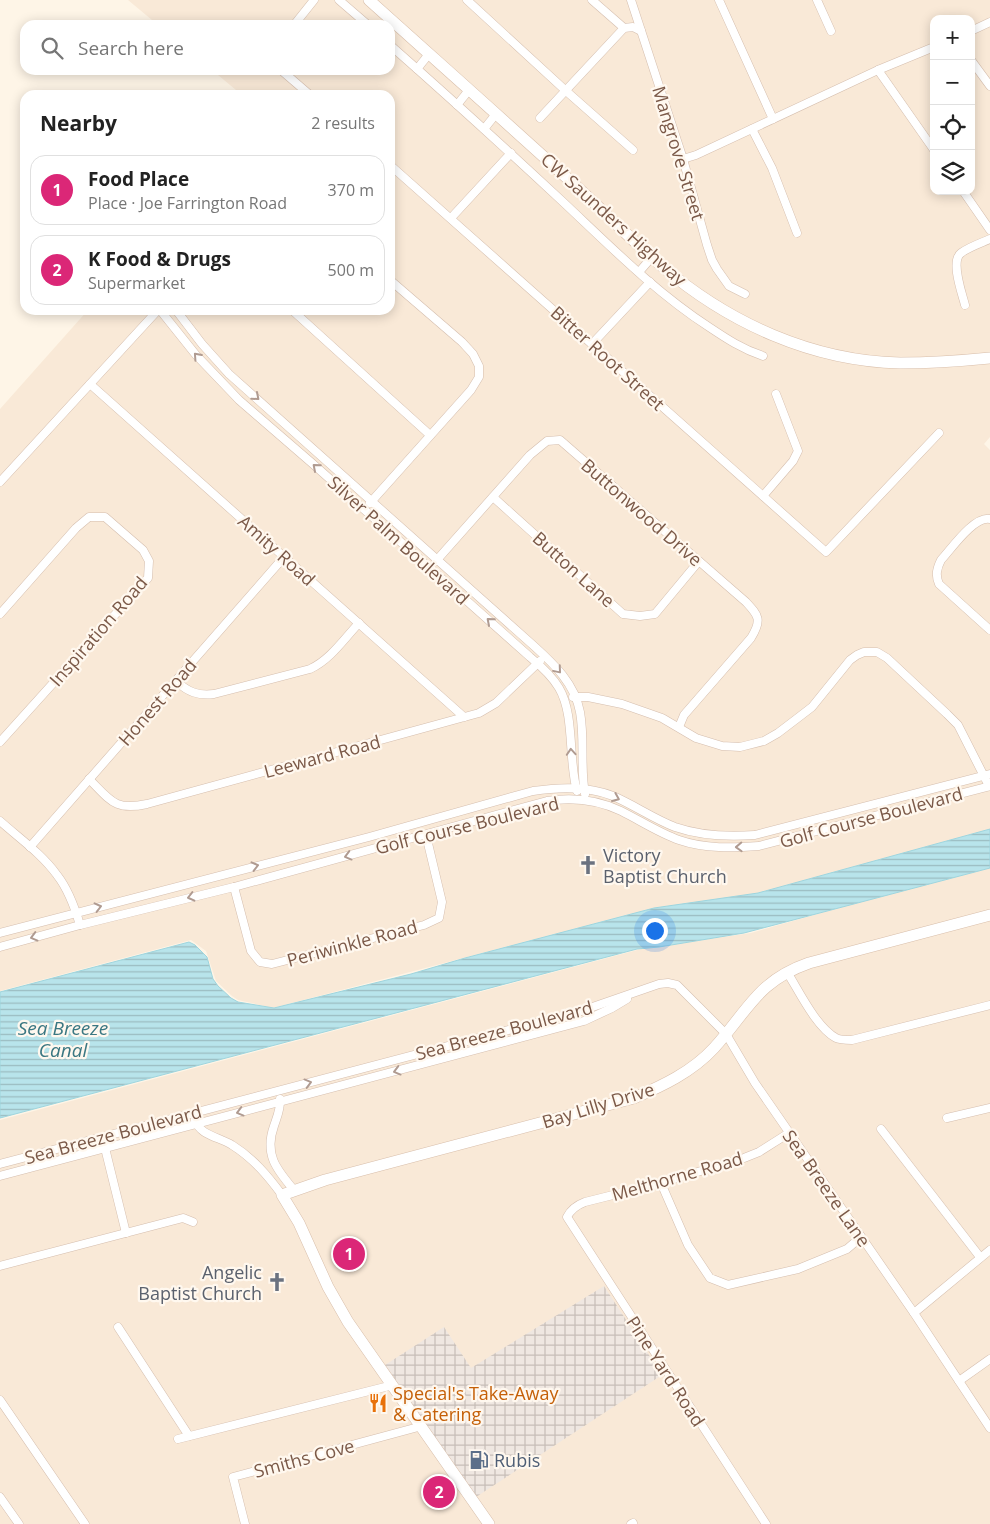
<!DOCTYPE html>
<meta charset="utf-8">
<style>
body{margin:0;font-family:"Open Sans",sans-serif;background:#f2f2f2;color:#222}
.controls{position:absolute;right:15px;top:15px;display:grid;overflow:hidden;border-radius:10px;box-shadow:0 2px 12px #0003}
.controls button{width:45px;height:45px;display:grid;place-items:center;padding:0;border:0;border-bottom:1px solid #e0e0e0;background:#fff;color:#222;font:25px sans-serif}
.you{position:absolute;left:654px;top:930px;width:18px;height:18px;margin:-12px;border:4px solid #fff;border-radius:50%;background:#1a73e8;box-shadow:0 0 0 8px #1a73e833}
.badge{display:grid;place-items:center;width:32px;height:32px;border-radius:50%;background:#db2777;color:#fff;font-size:16px;font-weight:700}
.pin{position:absolute;translate:-50% -50%;border:2px solid #fff;box-shadow:0 1px 5px #0006}
.list{margin:0;padding:0;list-style:none}
h2{display:flex;justify-content:space-between;align-items:center;height:65px;margin:0;padding:0 20px;font-size:21px}
h2 small{font-size:16px;font-weight:400;color:#767676}
.list li{display:grid;grid-template-columns:32px 1fr auto;gap:15px;align-items:center;box-sizing:border-box;height:70px;margin:0 10px 10px;padding:0 10px;border:1px solid #e0e0e0;border-radius:15px}
.list b{display:block;font-size:19px;white-space:nowrap}
.list p{margin:0;font-size:16px;white-space:nowrap;color:#767676}
.list em{font-size:16px;font-style:normal;color:#767676}
.icon{flex:none;width:28px;height:28px;fill:none;stroke:currentColor;stroke-width:2;stroke-linecap:round;stroke-linejoin:round}
.map{position:relative;flex:none;width:990px;height:1524px;overflow:hidden}
.search{position:absolute;background:#fff;box-shadow:0 2px 12px #0003;left:20px;top:20px;width:375px;height:55px;display:flex;align-items:center;gap:12px;box-sizing:border-box;padding:0 18px;border-radius:15px;color:#767676;font-size:19px}
.panel{position:absolute;background:#fff;box-shadow:0 2px 12px #0003;left:20px;top:90px;width:375px;height:225px;border-radius:15px}
.map>svg:first-child{display:block}
.residential{fill:#f9e9d7;fill-rule:evenodd}
.industrial{fill:url(#industrial-grid)}
.water{fill:url(#water-rules);stroke:#9ed5de}
.lines{fill:none;stroke-linecap:round;stroke-linejoin:round}
.minor-casing{stroke:#d5beae;stroke-width:9}
.secondary-casing{stroke:#d8beaa;stroke-width:12}
.minor{stroke:#fff;stroke-width:8}
.secondary{stroke:#fff;stroke-width:11}
.oneway{stroke:#b09b91}
.labels{text-anchor:middle;dominant-baseline:central;stroke-width:4.5;stroke-linejoin:round;paint-order:stroke}
.street-label{font-size:18px;fill:#7b5948;stroke:#fff8ef}
.worship-label{font-size:18px;fill:#5b616d;stroke:#fff8ef;text-anchor:start}
.food-label{font-size:18px;fill:#c56008;stroke:#fff8ef;text-anchor:start}
.service-label{font-size:18px;fill:#4e5e75;stroke:#fff8ef;text-anchor:start}
.water-label{font-size:19px;font-style:italic;fill:#3a7782;stroke:#fff8ef}
</style>
<div class="map">
<svg width="990" height="1524" viewBox="0 0 990 1524">
<defs>
<pattern id="industrial-grid" width="8" height="8" patternUnits="userSpaceOnUse" patternTransform="scale(1.25)"><rect width="8" height="8" fill="#efe7e1"/><path d="M0 4h8M4 0v8" fill="none" stroke="#c7beb8"/></pattern>
<pattern id="water-rules" width="6" height="5" patternUnits="userSpaceOnUse" patternTransform="scale(1.25)"><rect width="6" height="5" fill="#b8e4eb"/><path d="M0 2.5h6" fill="none" stroke="#9bbcc0"/></pattern>
</defs>
<rect width="100%" height="100%" fill="#fef5e7"/>
<!-- residential -->
<g class="residential">
<path d="M128,0H990V437L984,444L990,450V829L759,893L654,908L273,1008L238,1000L232,996L216,981L206,951L191,940L0,991V409L88,310H390V95H242L212,70H390V25H158ZM934,19H971V191H934Z"/>
<polygon points="990,868 990,1524 0,1524 0,1120 641,949 751,933 842,907"/>
</g>
<!-- industrial -->
<polygon class="industrial" points="604,1286 662,1375 476,1497 385,1365 444,1327 471,1368"/>
<!-- water -->
<polygon class="water" points="990,829 990,868 744,933 659,947 637,949 0,1118 0,992 189,942 195,945 207,957 213,979 218,986 231,998 238,1002 274,1008 411,974 465,958 654,908 758,893"/>
<g class="lines">
<!-- minor casing -->
<g class="minor-casing">
<g id="minor">
<polyline points="339,0 368,25"/>
<polyline points="467,0 565,90 633,150"/>
<polyline points="592,0 624,28"/>
<polyline points="631,0 683,159 707,245 712,260 717,269 729,286 745,294"/>
<polyline points="719,0 773,119"/>
<polyline points="817,0 831,31"/>
<polyline points="294,25 314,0"/>
<polyline points="971,31 990,22"/>
<path d="M390,45C448,96 505,148 562,201C609,245 655,292 709,327C727,339 742,349 763,356"/>
<polyline points="971,60 990,86"/>
<polyline points="417,69 429,54"/>
<polyline points="281,70 310,95"/>
<polyline points="878,70 934,150"/>
<polyline points="457,105 469,90"/>
<polyline points="540,118 624,28 633,27 641,31"/>
<polyline points="484,129 496,114"/>
<polyline points="752,129 772,168 797,233"/>
<polyline points="683,159 696,155 878,70 934,47"/>
<polyline points="390,165 826,552 939,433"/>
<polyline points="963,191 990,230"/>
<polyline points="451,218 511,153"/>
<polyline points="639,272 652,257"/>
<path d="M965,305C962,293 950,261 961,253C969,247 981,243 990,239"/>
<path d="M160,310L196,355L239,400L313,464L530,657C541,666 552,676 559,688C575,715 568,760 577,791"/>
<path d="M176,310L202,344L229,374L534,646C554,664 575,684 580,712C585,739 580,767 585,794"/>
<polyline points="292,310 430,435"/>
<polyline points="592,344 650,282"/>
<polyline points="90,384 464,717"/>
<polyline points="0,482 158,310"/>
<polyline points="763,496 793,461 798,451 776,394"/>
<polyline points="493,497 623,614 640,616 655,614 699,561"/>
<polyline points="370,503 471,390 479,377 479,366 473,354 462,342 390,280"/>
<path d="M990,519C974,516 952,548 941,560C937,568 935,575 939,584L990,630"/>
<path d="M436,561L530,455L547,441L560,440L746,602C759,616 762,620 751,638L684,715L679,727"/>
<polyline points="0,614 76,528 89,517 105,517 143,550 149,561 148,578 0,742"/>
<path d="M176,681C188,692 198,696 214,694L310,669C330,660 344,639 359,623"/>
<polyline points="573,697 588,697 622,704 662,718 696,738 722,746 740,747 764,741 778,733 799,717 812,707 850,660 857,655 864,652 877,652 887,658 947,714 958,725 989,786"/>
<path d="M89,779C111,801 115,811 147,804L479,713L496,703L540,661"/>
<path d="M0,821C19,838 42,854 57,875C68,889 75,908 80,925"/>
<polyline points="30,847 284,557"/>
<polyline points="234,887 251,951 260,962 272,964 424,925 439,918 442,902 426,835"/>
<path d="M0,933L369,837L533,791C560,787 587,786 613,796C634,805 654,819 675,827C701,836 728,837 755,835L990,774"/>
<path d="M0,947L80,925L234,887L547,801C572,797 598,800 621,811C641,821 659,833 679,840C705,849 733,848 759,846L990,786"/>
<path d="M787,972C799,991 816,1027 836,1038C840,1040 847,1040 852,1040L990,1005"/>
<path d="M280,1099C281,1108 277,1117 274,1126C264,1154 276,1169 294,1190"/>
<polyline points="947,1118 990,1108"/>
<path d="M195,1120C200,1136 220,1137 232,1145C253,1158 268,1176 282,1195"/>
<polyline points="881,1129 980,1257"/>
<polyline points="104,1144 126,1233"/>
<polyline points="0,1164 581,1011 659,984 668,983 677,985 726,1034 755,1083 914,1313 990,1428"/>
<polyline points="0,1176 584,1021 612,1008 627,999"/>
<polyline points="661,1183 688,1245 710,1278 728,1285 798,1269 847,1249 861,1237"/>
<polyline points="0,1266 183,1218 193,1222"/>
<polyline points="914,1313 990,1250"/>
<polyline points="118,1327 189,1436"/>
<polyline points="959,1381 990,1359"/>
<polyline points="0,1400 85,1524"/>
<polyline points="178,1439 393,1385"/>
<polyline points="0,1497 19,1524"/>
<polyline points="245,1524 233,1477 422,1426"/>
<polyline points="631,1524 633,1523"/>
<path d="M766,1524L567,1217C571,1209 577,1205 585,1202L661,1183L744,1158L759,1152L789,1133"/>
</g>
</g>
<!-- secondary casing -->
<g class="secondary-casing">
<g id="secondary">
<path d="M369,0C438,62 508,124 577,187C606,213 633,242 663,267C729,323 812,361 900,363C930,363 960,361 990,358"/>
<path d="M489,1524L348,1322L328,1287L299,1223L282,1195L325,1180L634,1098C662,1086 692,1072 714,1048C748,1011 757,981 809,963L990,915"/>
</g>
</g>
<!-- minor -->
<use href="#minor" class="minor"/>
<!-- secondary -->
<use href="#secondary" class="secondary"/>
</g>
<!-- one-way arrows -->
<defs><path id="oneway-chevron" d="M-2-3.5L2.5 0L-2 3.5" fill="none" stroke-width="1.6" stroke-linecap="round" stroke-linejoin="round" transform="scale(1.25)"/></defs>
<g class="oneway">
<use href="#oneway-chevron" transform="translate(197 356) rotate(-132)"/>
<use href="#oneway-chevron" transform="translate(256 397) rotate(41)"/>
<use href="#oneway-chevron" transform="translate(316 467) rotate(-139)"/>
<use href="#oneway-chevron" transform="translate(490 621) rotate(-139)"/>
<use href="#oneway-chevron" transform="translate(558 670) rotate(50)"/>
<use href="#oneway-chevron" transform="translate(571 752) rotate(-94)"/>
<use href="#oneway-chevron" transform="translate(616 798) rotate(23)"/>
<use href="#oneway-chevron" transform="translate(739 847) rotate(178)"/>
<use href="#oneway-chevron" transform="translate(348 856) rotate(165)"/>
<use href="#oneway-chevron" transform="translate(255 866) rotate(-14)"/>
<use href="#oneway-chevron" transform="translate(191 897) rotate(166)"/>
<use href="#oneway-chevron" transform="translate(98 907) rotate(-14)"/>
<use href="#oneway-chevron" transform="translate(34 937) rotate(165)"/>
<use href="#oneway-chevron" transform="translate(397 1071) rotate(165)"/>
<use href="#oneway-chevron" transform="translate(308 1083) rotate(-15)"/>
<use href="#oneway-chevron" transform="translate(240 1112) rotate(165)"/>
</g>
<!-- icons -->
<defs>
<g id="church-bare" transform="scale(1.5)"><path d="M-1.2-6h2.4v3.5h3.3v2.4h-3.3V6h-2.4V-.1h-3.3v-2.4h3.3Z" fill="#6b7280" stroke="#fff8ef" stroke-width="2.5" paint-order="stroke"/></g>
<g id="restaurant-bare" transform="scale(1.5)"><path d="M-5-6h1v4h1v-4h1v4h1v-4h1v5L-1.5 .5V6h-2V.5L-5-1ZM5-6V6H3V1.5H1.5Q1.5-4 5-6Z" fill="#e8710a" stroke="#fff8ef" stroke-width="2.5" paint-order="stroke"/></g>
<g id="fuel-bare" transform="scale(1.5)"><path d="M-5.5-6h7V0h2V4h1.3V-2.5L3-4.5l.8-.8L6-3V5H2.5V1h-1V6h-7ZM-4.2-4.7v3.2H.2V-4.7Z" fill="#5c6f8a" stroke="#fff8ef" stroke-width="2.5" paint-order="stroke"/></g>
</defs>
<g fill-rule="evenodd">
<use href="#church-bare" x="588" y="865"/>
<use href="#church-bare" x="277" y="1282"/>
<use href="#restaurant-bare" x="378" y="1403"/>
<use href="#fuel-bare" x="479" y="1460"/>
</g>
<g class="labels">
<!-- street labels -->
<g class="street-label">
<text transform="translate(679 153) rotate(73)">Mangrove Street</text>
<text transform="translate(614 219) rotate(42)">CW Saunders Highway</text>
<text transform="translate(608 358) rotate(42)">Bitter Root Street</text>
<text transform="translate(642 512) rotate(41)">Buttonwood Drive</text>
<text transform="translate(399 540) rotate(42)">Silver Palm Boulevard</text>
<text transform="translate(277 550) rotate(42)">Amity Road</text>
<text transform="translate(574 569) rotate(42)">Button Lane</text>
<text transform="translate(98 631) rotate(-49)">Inspiration Road</text>
<text transform="translate(157 702) rotate(-49)">Honest Road</text>
<text transform="translate(322 756) rotate(-15)">Leeward Road</text>
<text transform="translate(871 817) rotate(-15)">Golf Course Boulevard</text>
<text transform="translate(467 825) rotate(-14)">Golf Course Boulevard</text>
<text transform="translate(352 943) rotate(-15)">Periwinkle Road</text>
<text transform="translate(504 1030) rotate(-15)">Sea Breeze Boulevard</text>
<text transform="translate(598 1105) rotate(-17)">Bay Lilly Drive</text>
<text transform="translate(113 1134) rotate(-15)">Sea Breeze Boulevard</text>
<text transform="translate(677 1176) rotate(-16)">Melthorne Road</text>
<text transform="translate(827 1188) rotate(55)">Sea Breeze Lane</text>
<text transform="translate(666 1371) rotate(57)">Pine Yard Road</text>
<text transform="translate(304 1458) rotate(-15)">Smiths Cove</text>
</g>
<!-- worship labels -->
<g class="worship-label">
<text x="603" y="855">Victory<tspan x="603" dy="21">Baptist Church</tspan></text>
<text x="262" y="1272" text-anchor="end">Angelic<tspan x="262" dy="21">Baptist Church</tspan></text>
</g>
<!-- food labels -->
<g class="food-label">
<text x="393" y="1393">Special's Take-Away<tspan x="393" dy="21">&amp; Catering</tspan></text>
</g>
<!-- service labels -->
<g class="service-label">
<text x="494" y="1460">Rubis</text>
</g>
<!-- water labels -->
<g class="water-label">
<text x="63" y="1028">Sea Breeze<tspan x="63" dy="22">Canal</tspan></text>
</g>
</g>
</svg>
<div class="controls">
<button>+</button>
<button>−</button>
<button><svg class="icon" aria-label="locate" viewBox="0 0 24 24"><circle cx="12" cy="12" r="6"/><path d="M12 2v4M12 18v4M2 12h4M18 12h4"/></svg></button>
<button><svg class="icon" aria-label="layers" viewBox="0 0 24 24"><path d="M12 4l9 5-9 5-9-5zM3 14l9 5 9-5"/></svg></button>
</div>
<div class="you"></div>
<div class="pin badge" style="left:349px;top:1254px">1</div>
<div class="pin badge" style="left:439px;top:1492px">2</div>
<div class="search"><svg class="icon" aria-label="search" viewBox="0 0 24 24"><circle cx="10" cy="10" r="6"/><path d="M15 15l6 6"/></svg>Search here</div>
<section class="panel">
<h2>Nearby<small>2 results</small></h2>
<ul class="list">
<li><span class="badge">1</span><div><b>Food Place</b><p>Place · Joe Farrington Road</p></div><em>370 m</em></li>
<li><span class="badge">2</span><div><b>K Food &amp; Drugs</b><p>Supermarket</p></div><em>500 m</em></li>
</ul>
</section>
</div>
